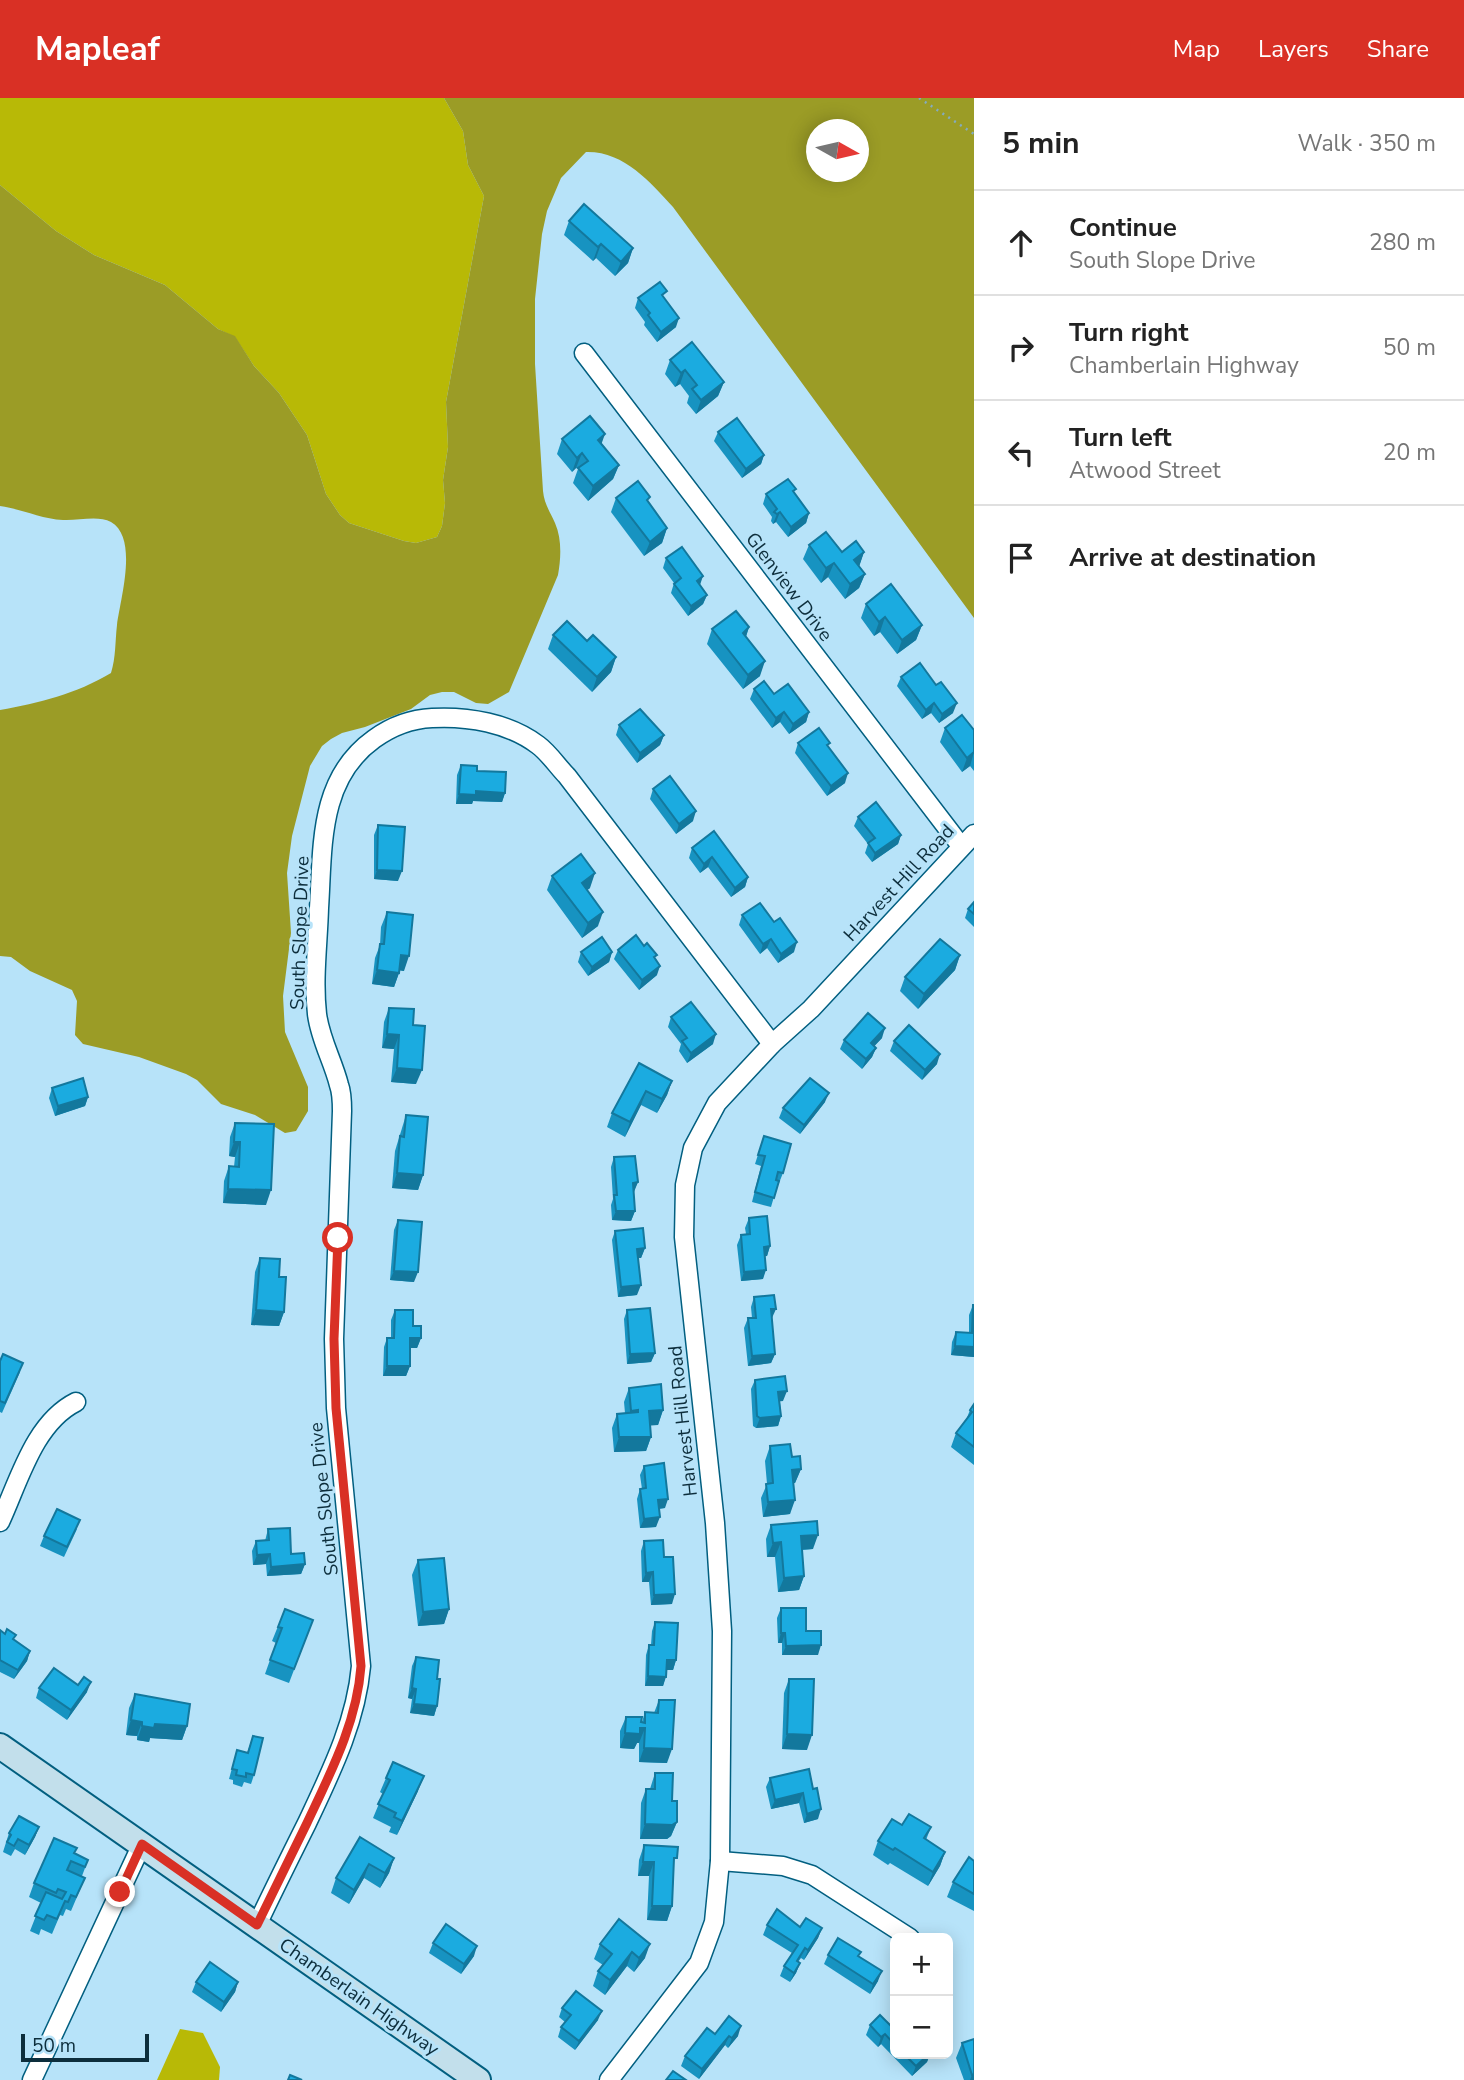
<!DOCTYPE html>
<meta charset="utf-8">
<style>
body{margin:0;font-family:"Nunito Sans",sans-serif;background:#f6f6f6;color:#222}
.controls{position:absolute;right:21px;bottom:21px;display:grid;overflow:hidden;border-radius:10px;box-shadow:0 4px 18px #0003}
.controls button{width:63px;height:63px;display:grid;place-items:center;padding:0;border:0;border-bottom:2px solid #e0e0e0;background:#fff;color:#222;font:35px sans-serif}
.compass{position:absolute;left:806px;top:21px;width:63px;height:63px;border-radius:50%;background:#fff;box-shadow:0 4px 18px #0003;rotate:98deg}
.scale{position:absolute;left:21px;bottom:18px;width:128px;box-sizing:border-box;padding-left:7px;border:4px solid #0d2e3c;border-top:0;font-size:19px;line-height:24px;white-space:nowrap;color:#0d2e3c;-webkit-text-stroke:5px #b7e3f9;paint-order:stroke}
.stop{position:absolute;width:21px;height:21px;margin:-16px;border:5px solid #d93025;border-radius:50%;background:#fff}
.stop.end{background:#d93025;border-color:#fff;box-shadow:0 2px 7px #0008}
.list{margin:0;padding:0;list-style:none}
h2{display:flex;justify-content:space-between;align-items:center;height:91px;margin:0;padding:0 28px;font-size:30px}
h2 small{font-size:23px;font-weight:400;color:#767676}
.list li{display:grid;grid-template-columns:46px 1fr auto;gap:21px;align-items:center;box-sizing:border-box;height:105px;padding:0 28px;border-top:2px solid #e0e0e0}
.list b{display:block;font-size:26px;white-space:nowrap}
.list p{margin:0;font-size:23px;white-space:nowrap;color:#767676}
.list em{font-size:23px;font-style:normal;color:#767676}
.icon{flex:none;width:38px;height:38px;fill:none;stroke:currentColor;stroke-width:2;stroke-linecap:round;stroke-linejoin:round}
.map{position:relative;flex:none;width:974px;height:1982px;overflow:hidden}
header{display:flex;align-items:center;gap:42px;box-sizing:border-box;height:98px;padding:0 35px;background:#d93025;color:#fff}
header strong{font-size:33px}
nav{display:flex;gap:38px;margin-inline-start:auto;font-size:24px}
main{display:flex}
aside{flex:1;background:#fff}
.map>svg:first-child{display:block}
.green{fill:#b8b906}
.forest{fill:#9b9c26;fill-rule:evenodd}
.lines{fill:none;stroke-linecap:round;stroke-linejoin:round}
.minor-casing{stroke:#025f80;stroke-width:21}
.secondary-casing{stroke:#025f80;stroke-width:28}
.path{stroke:#84acc0;stroke-width:2.5;stroke-dasharray:2 5;stroke-linecap:butt}
.minor{stroke:#fff;stroke-width:18}
.secondary{stroke:#c2dfeb;stroke-width:24}
.wall{fill:#1793c1}
.shaded-wall{fill:#13789d}
.building{fill:#1babe0;stroke:#13789d;stroke-width:2}
.route{stroke:#d93025;stroke-width:9}
.labels{text-anchor:middle;dominant-baseline:central;stroke-width:6;stroke-linejoin:round;paint-order:stroke}
.street-label{font-size:19px;fill:#0d2e3c;stroke:#b7e3f9}
</style>
<header>
<strong>Mapleaf</strong>
<nav><a>Map</a><a>Layers</a><a>Share</a></nav>
</header>
<main>
<div class="map">
<svg width="974" height="1982" viewBox="0 0 974 1982">
<rect width="100%" height="100%" fill="#b7e3f9"/>
<!-- green -->
<g class="green">
<polygon points="0,0 444,0 463,33 468,67 484,98 446,304 448,349 443,382 445,405 442,428 437,439 416,445 404,443 349,425 340,417 326,396 307,337 279,295 254,268 235,239 218,231 165,187 94,157 56,133 0,87"/>
<polygon points="180,1931 203,1935 220,1969 219,1982 157,1982"/>
</g>
<!-- forest -->
<path class="forest" d="M444,0H974V520L673,109C650,84 624,53 586,54L561,80L547,113L542,136L535,201V266L543,393C544,405 550,414 555,425C562,441 561,460 558,477L509,594L488,606L476,605L454,594H442L430,597L411,611L365,629L342,635L331,641L322,648L310,668L292,738L287,775L291,835L283,898L285,934L308,989V1013L296,1033L285,1035L255,1017L221,1006L197,982L186,976L139,959L83,946L75,937L77,903L72,892L30,873L11,859L0,858V612C39,605 76,596 111,575C116,559 115,544 117,527C120,502 139,440 111,424C98,417 77,423 63,422C41,421 22,411 0,408V87L56,133L94,157L165,187L218,231L235,238L254,268L279,295L307,337L326,396L340,417L349,425L404,443L416,445L437,439L442,428L445,405L443,382L448,349L446,304L484,98L468,67L463,33ZM816,32H858V74H816Z"/>
<g class="lines">
<!-- minor casing -->
<g class="minor-casing">
<g id="minor">
<polyline points="584,255 961,748"/>
<path d="M0,1424C19,1383 34,1325 76,1304"/>
<polyline points="720,1763 783,1768 812,1777 910,1840"/>
<path d="M257,1827C273,1793 290,1759 307,1725C331,1674 356,1624 361,1568L336,1310L334,1241L342,1013C342,1005 342,995 339,987C333,963 320,941 317,916C313,881 318,845 319,810C323,749 318,681 374,641C392,628 410,621 432,620C468,618 509,625 538,647C549,655 558,669 567,678L772,946"/>
<polyline points="32,1982 142,1746"/>
<polyline points="609,1982 699,1865 714,1824 720,1763 722,1533 715,1425 684,1139 685,1087 693,1050 717,1005 772,946 811,911 974,736"/>
</g>
</g>
<!-- secondary casing -->
<g class="secondary-casing">
<polyline id="secondary" points="0,1648 478,1982"/>
</g>
<!-- path -->
<polyline class="path" points="919,0 974,36"/>
<!-- minor -->
<use href="#minor" class="minor"/>
<!-- secondary -->
<use href="#secondary" class="secondary"/>
</g>
<!-- wall -->
<g class="wall">
<polygon points="569,123 633,150 628,165 615,178 596,160 593,163 564,137"/>
<polygon points="638,200 664,200 676,229 657,244 644,227 645,224 635,210"/>
<polygon points="670,262 724,284 718,298 696,316 687,305 689,298 680,286 675,289 665,276"/>
<polygon points="718,334 764,357 761,366 742,380 714,343"/>
<polygon points="562,341 602,346 619,367 613,381 588,403 573,385 578,371 576,370 572,374 557,356"/>
<polygon points="794,395 809,415 806,425 788,439 776,424 773,426 771,423 772,419 763,406 766,396"/>
<polygon points="616,400 648,405 667,430 662,445 644,458 611,414"/>
<polygon points="809,447 842,454 864,454 859,468 865,476 859,490 845,501 828,479 821,485 803,461"/>
<polygon points="666,460 700,487 707,497 703,506 688,518 671,495 674,485 663,470"/>
<polygon points="866,506 922,527 916,542 897,556 880,534 874,538 861,520"/>
<polygon points="749,529 746,539 760,578 743,591 707,546 712,531"/>
<polygon points="553,537 587,543 616,559 611,574 592,594 548,551"/>
<polygon points="901,579 936,587 953,615 939,625 931,615 922,621 897,588"/>
<polygon points="754,591 774,596 809,614 806,624 789,636 780,624 772,630 750,601"/>
<polygon points="619,627 664,637 660,647 637,665 616,637"/>
<polygon points="945,630 974,632 974,673 970,668 962,674 940,644"/>
<polygon points="798,645 829,649 845,685 827,698 795,655"/>
<polygon points="461,667 477,673 505,695 502,704 473,703 472,706 456,706 457,677"/>
<polygon points="653,691 693,723 676,736 650,701"/>
<polygon points="858,719 901,737 898,746 872,764 865,755 868,746 854,728"/>
<polygon points="378,727 398,783 374,781 374,737"/>
<polygon points="714,733 748,779 745,789 731,799 708,769 700,775 689,760 692,750"/>
<polygon points="552,778 590,790 587,792 598,828 582,840 547,792"/>
<polygon points="974,804 974,829 965,820 968,811"/>
<polygon points="387,814 404,873 400,872 394,889 372,886 375,860 380,847 381,829"/>
<polygon points="742,817 794,854 778,865 767,850 760,856 739,827"/>
<polygon points="618,852 655,861 657,877 639,892 614,861"/>
<polygon points="581,854 612,854 609,864 588,878 578,864"/>
<polygon points="960,857 955,872 918,911 900,893 905,879"/>
<polygon points="389,910 413,927 416,986 391,984 394,951 382,950 384,924"/>
<polygon points="671,919 713,946 687,965 679,953 681,946 668,929"/>
<polygon points="882,940 874,948 876,950 872,959 862,971 840,951 844,942"/>
<polygon points="894,943 937,966 922,982 890,953"/>
<polygon points="639,965 672,983 667,997 657,1015 641,1007 625,1039 607,1029 612,1015"/>
<polygon points="52,990 88,999 85,1008 55,1018 49,1000"/>
<polygon points="825,1004 800,1036 779,1020 783,1010"/>
<polygon points="406,1017 423,1077 418,1092 392,1090 395,1053"/>
<polygon points="235,1025 266,1107 223,1105 224,1083 229,1068 234,1069 235,1059 229,1058 230,1039"/>
<polygon points="764,1038 783,1075 779,1085 778,1085 771,1109 752,1104 761,1068 755,1066"/>
<polygon points="614,1059 638,1084 633,1094 635,1113 631,1123 612,1122 611,1107 613,1101 611,1069"/>
<polygon points="749,1120 770,1148 767,1158 765,1158 763,1181 741,1183 737,1147 741,1137 746,1136 745,1130"/>
<polygon points="398,1122 414,1184 390,1182 394,1132"/>
<polygon points="615,1133 645,1150 641,1160 638,1160 637,1197 618,1199 612,1142"/>
<polygon points="260,1160 279,1179 284,1214 279,1228 251,1227 255,1174"/>
<polygon points="754,1199 772,1220 775,1256 771,1265 748,1268 744,1230 748,1220 752,1220 751,1209"/>
<polygon points="973,1207 974,1259 951,1257 952,1244 956,1234 969,1235 969,1217"/>
<polygon points="395,1212 413,1228 421,1240 417,1250 410,1250 410,1268 406,1278 383,1278 384,1249 387,1240 391,1240 391,1222"/>
<polygon points="627,1212 655,1255 651,1264 627,1266 624,1221"/>
<polygon points="0,1263 20,1274 2,1315 0,1314"/>
<polygon points="755,1282 783,1303 780,1303 781,1318 778,1328 756,1330 753,1328 751,1291"/>
<polygon points="629,1290 663,1312 658,1327 650,1327 651,1339 646,1353 614,1354 612,1330 617,1316 625,1315 624,1304"/>
<polygon points="974,1306 974,1367 951,1349 956,1335 966,1322 970,1312"/>
<polygon points="770,1348 792,1359 801,1371 795,1385 794,1385 790,1416 763,1419 761,1400 767,1386 765,1363"/>
<polygon points="644,1368 665,1410 659,1411 656,1429 640,1430 637,1401 640,1391 642,1391 640,1377"/>
<polygon points="771,1427 813,1451 802,1452 804,1478 799,1492 778,1494 775,1459 767,1459 766,1441"/>
<polygon points="77,1431 64,1459 40,1448 44,1438"/>
<polygon points="268,1431 291,1456 305,1466 301,1476 267,1478 266,1466 253,1467 252,1453 256,1443 265,1443"/>
<polygon points="644,1443 664,1459 672,1506 651,1507 649,1484 642,1484 641,1453"/>
<polygon points="418,1462 449,1511 444,1526 418,1528 412,1477"/>
<polygon points="781,1510 806,1533 818,1557 782,1557 782,1545 778,1545 777,1520"/>
<polygon points="285,1511 313,1522 289,1585 265,1576 276,1545 272,1543"/>
<polygon points="655,1524 676,1562 673,1572 667,1572 663,1588 645,1588 646,1557 649,1547 651,1547 652,1533"/>
<polygon points="0,1532 30,1553 27,1563 14,1581 0,1574"/>
<polygon points="416,1559 437,1608 434,1618 410,1615 412,1601 408,1600 412,1568"/>
<polygon points="789,1581 807,1652 782,1651 784,1595"/>
<polygon points="78,1587 87,1594 67,1622 36,1600 39,1590"/>
<polygon points="135,1596 187,1628 182,1642 150,1640 149,1644 137,1642 137,1638 126,1637 129,1610"/>
<polygon points="659,1602 667,1665 639,1664 639,1645 637,1645 634,1651 620,1650 620,1633 626,1619 642,1624 645,1614 654,1615"/>
<polygon points="253,1638 254,1677 251,1686 244,1684 242,1689 233,1686 233,1682 229,1681 237,1652 247,1655"/>
<polygon points="809,1671 818,1721 804,1725 799,1705 771,1711 766,1689 770,1680"/>
<polygon points="655,1675 672,1703 677,1724 671,1738 667,1741 640,1741 641,1705 646,1691 650,1691"/>
<polygon points="386,1680 418,1693 397,1737 389,1734 391,1729 373,1720 383,1696 380,1694"/>
<polygon points="902,1727 931,1729 926,1742 945,1754 940,1768 928,1788 890,1765 888,1767 873,1757 878,1743"/>
<polygon points="39,1729 35,1739 25,1757 15,1751 11,1758 3,1754 9,1735"/>
<polygon points="360,1739 394,1760 389,1775 380,1790 364,1780 349,1806 331,1795 336,1780"/>
<polygon points="644,1747 674,1770 672,1808 667,1823 647,1822 649,1778 638,1778 639,1762"/>
<polygon points="75,1755 88,1762 82,1778 85,1780 71,1813 66,1811 63,1818 60,1817 52,1836 41,1831 39,1837 30,1833 41,1805 29,1799 34,1785"/>
<polygon points="974,1763 974,1813 947,1799 953,1784"/>
<polygon points="619,1821 645,1860 634,1874 627,1868 605,1897 593,1888 598,1873 603,1867 594,1861 600,1846"/>
<polygon points="767,1827 822,1830 818,1840 804,1862 801,1860 798,1864 800,1865 796,1875 790,1884 780,1878 784,1868 792,1855 763,1837"/>
<polygon points="433,1845 474,1858 461,1876 429,1855"/>
<polygon points="828,1857 878,1883 870,1896 824,1866"/>
<polygon points="196,1884 238,1884 235,1894 221,1914 192,1894"/>
<polygon points="562,1910 598,1922 575,1952 558,1939 561,1929 565,1924 559,1919"/>
<polygon points="870,1927 895,1932 895,1956 930,1956 927,1964 912,1978 881,1946 878,1949 866,1937"/>
<polygon points="715,1936 738,1938 728,1950 725,1947 699,1981 681,1968 685,1958"/>
<polygon points="962,1945 974,1982 964,1982 956,1960"/>
</g>
<!-- shaded-wall -->
<g class="shaded-wall">
<polygon points="601,146 596,160 593,163 598,149"/>
<polygon points="633,150 628,165 615,178 621,164"/>
<polygon points="679,220 676,229 657,244 661,234"/>
<polygon points="685,272 680,286 675,289 681,275"/>
<polygon points="724,284 718,298 696,316 701,302"/>
<polygon points="605,336 600,350 598,342"/>
<polygon points="582,355 576,370 572,374 577,360"/>
<polygon points="764,357 761,366 742,380 746,371"/>
<polygon points="619,367 613,381 588,403 593,388"/>
<polygon points="780,414 776,424 773,426 777,416"/>
<polygon points="809,415 806,425 788,439 791,429"/>
<polygon points="667,430 662,445 644,458 650,444"/>
<polygon points="864,454 859,469 854,462"/>
<polygon points="834,465 828,479 821,485 826,470"/>
<polygon points="865,476 859,490 845,501 850,486"/>
<polygon points="703,478 700,487 697,483"/>
<polygon points="707,497 703,506 688,518 691,508"/>
<polygon points="885,519 880,534 874,538 879,524"/>
<polygon points="922,527 916,542 897,556 902,542"/>
<polygon points="749,529 744,544 743,535"/>
<polygon points="616,559 611,574 592,594 597,579"/>
<polygon points="765,563 760,578 743,591 748,577"/>
<polygon points="934,605 931,615 922,621 926,612"/>
<polygon points="957,605 953,615 939,625 942,616"/>
<polygon points="784,614 780,624 772,630 776,620"/>
<polygon points="809,614 806,624 789,636 793,626"/>
<polygon points="664,637 660,647 637,665 640,655"/>
<polygon points="974,654 970,668 962,674 967,660"/>
<polygon points="848,675 845,685 827,698 831,688"/>
<polygon points="476,693 505,695 502,704 473,703 472,706 456,706 459,696"/>
<polygon points="696,713 693,723 676,736 679,726"/>
<polygon points="901,737 898,746 872,764 875,755"/>
<polygon points="712,759 708,769 700,775 704,766"/>
<polygon points="377,772 402,773 398,783 374,781"/>
<polygon points="595,775 590,790 577,800 582,785"/>
<polygon points="748,779 745,789 731,799 735,790"/>
<polygon points="603,814 598,828 582,840 588,825"/>
<polygon points="771,841 767,850 760,856 763,846"/>
<polygon points="797,844 794,854 778,865 781,856"/>
<polygon points="612,854 609,864 588,878 592,869"/>
<polygon points="401,857 409,858 404,873 396,872"/>
<polygon points="960,857 955,872 918,911 924,896"/>
<polygon points="660,868 657,877 639,892 642,882"/>
<polygon points="377,872 399,875 394,889 372,886"/>
<polygon points="885,930 882,940 868,955 871,945"/>
<polygon points="387,936 399,937 394,951 382,950"/>
<polygon points="716,936 713,946 687,965 691,955"/>
<polygon points="876,950 872,959 862,971 866,961"/>
<polygon points="940,956 937,966 922,982 925,972"/>
<polygon points="397,970 422,972 416,986 391,984"/>
<polygon points="672,983 667,997 657,1015 662,1001"/>
<polygon points="646,993 641,1007 625,1039 630,1024"/>
<polygon points="829,995 825,1004 800,1036 804,1027"/>
<polygon points="88,999 85,1008 55,1018 58,1008"/>
<polygon points="234,1044 240,1044 235,1059 229,1058"/>
<polygon points="397,1075 423,1077 418,1092 392,1090"/>
<polygon points="638,1084 634,1094 629,1094 633,1085"/>
<polygon points="228,1091 271,1092 266,1107 223,1105"/>
<polygon points="616,1113 635,1113 631,1123 612,1122"/>
<polygon points="770,1148 767,1158 761,1159 764,1149"/>
<polygon points="645,1150 641,1160 634,1160 637,1151"/>
<polygon points="766,1172 763,1181 741,1183 744,1174"/>
<polygon points="394,1173 418,1174 414,1184 390,1182"/>
<polygon points="641,1187 637,1197 618,1199 621,1189"/>
<polygon points="771,1211 776,1211 772,1220 767,1221"/>
<polygon points="256,1212 284,1214 279,1228 251,1227"/>
<polygon points="410,1240 421,1240 417,1250 407,1250"/>
<polygon points="955,1248 974,1249 974,1259 951,1257"/>
<polygon points="655,1255 651,1264 627,1266 630,1256"/>
<polygon points="775,1256 771,1265 748,1268 752,1258"/>
<polygon points="387,1268 410,1268 406,1278 383,1278"/>
<polygon points="787,1293 783,1303 775,1304 778,1294"/>
<polygon points="663,1312 658,1327 644,1328 649,1313"/>
<polygon points="781,1318 778,1328 756,1330 760,1320"/>
<polygon points="619,1339 651,1339 646,1353 614,1354"/>
<polygon points="801,1371 795,1385 787,1386 792,1372"/>
<polygon points="668,1401 665,1410 654,1411 658,1402"/>
<polygon points="795,1402 790,1416 763,1419 768,1404"/>
<polygon points="660,1419 656,1429 640,1430 644,1421"/>
<polygon points="818,1437 813,1451 795,1452 801,1438"/>
<polygon points="781,1444 775,1459 767,1459 773,1445"/>
<polygon points="270,1456 266,1466 253,1467 257,1457"/>
<polygon points="305,1466 301,1476 267,1478 271,1469"/>
<polygon points="653,1474 649,1484 642,1484 646,1475"/>
<polygon points="804,1478 799,1492 778,1494 784,1480"/>
<polygon points="675,1496 672,1506 651,1507 654,1497"/>
<polygon points="449,1511 444,1526 418,1528 423,1514"/>
<polygon points="781,1535 785,1535 782,1545 778,1545"/>
<polygon points="821,1547 818,1557 782,1557 786,1548"/>
<polygon points="30,1553 27,1563 14,1581 18,1572"/>
<polygon points="667,1562 676,1562 673,1572 664,1572"/>
<polygon points="648,1578 666,1579 663,1588 645,1588"/>
<polygon points="91,1584 87,1594 67,1622 71,1612"/>
<polygon points="412,1590 416,1591 412,1601 408,1600"/>
<polygon points="414,1606 437,1608 434,1618 410,1615"/>
<polygon points="131,1622 142,1624 137,1638 126,1637"/>
<polygon points="155,1626 187,1628 182,1642 150,1640 149,1644 137,1642 142,1628"/>
<polygon points="640,1630 645,1630 639,1645 637,1645 634,1651 620,1650 625,1635"/>
<polygon points="787,1636 812,1637 807,1652 782,1651"/>
<polygon points="644,1650 672,1651 667,1665 639,1664"/>
<polygon points="424,1678 418,1693 397,1737 402,1723"/>
<polygon points="803,1695 799,1705 771,1711 775,1702"/>
<polygon points="821,1711 818,1721 804,1725 807,1716"/>
<polygon points="677,1724 671,1738 667,1741 640,1741 645,1726"/>
<polygon points="39,1729 35,1739 25,1757 29,1747"/>
<polygon points="945,1754 940,1768 928,1788 933,1774"/>
<polygon points="394,1760 389,1775 380,1790 385,1775"/>
<polygon points="643,1764 654,1764 649,1778 638,1778"/>
<polygon points="369,1766 364,1780 349,1806 354,1792"/>
<polygon points="652,1808 672,1808 667,1823 647,1822"/>
<polygon points="822,1830 818,1840 804,1862 808,1852"/>
<polygon points="650,1846 645,1860 634,1874 639,1860"/>
<polygon points="477,1848 474,1858 461,1876 464,1866"/>
<polygon points="632,1854 627,1868 605,1897 610,1882"/>
<polygon points="800,1865 796,1875 790,1884 794,1875"/>
<polygon points="882,1873 878,1883 870,1896 873,1886"/>
<polygon points="238,1884 235,1894 221,1914 224,1904"/>
<polygon points="602,1913 598,1922 575,1952 579,1943"/>
<polygon points="741,1928 738,1938 728,1950 732,1940"/>
<polygon points="885,1936 881,1946 878,1949 881,1939"/>
<polygon points="729,1938 725,1947 699,1981 702,1971"/>
<polygon points="929,1956 930,1956 927,1964 912,1978 916,1968"/>
<polygon points="974,1976 974,1982 970,1982 972,1977"/>
</g>
<!-- building -->
<g class="building">
<polygon points="584,106 633,150 621,164 601,146 598,149 569,123"/>
<polygon points="660,184 667,193 662,197 679,220 661,234 648,217 650,215 638,200"/>
<polygon points="692,244 724,284 701,302 692,291 697,287 685,272 681,275 670,262"/>
<polygon points="590,318 605,336 598,342 619,367 593,388 578,370 588,363 582,355 577,360 562,341"/>
<polygon points="737,320 764,357 746,371 718,334"/>
<polygon points="788,381 796,391 793,393 809,415 791,429 780,414 777,416 774,414 777,411 766,396"/>
<polygon points="638,383 650,399 647,402 667,430 650,444 616,400"/>
<polygon points="826,434 842,454 856,443 864,454 854,462 865,476 850,486 834,465 826,470 809,447"/>
<polygon points="682,449 703,478 697,483 707,497 691,508 674,486 681,480 666,460"/>
<polygon points="891,486 922,527 902,542 885,519 879,524 866,506"/>
<polygon points="736,513 749,529 743,535 765,563 748,577 712,531"/>
<polygon points="567,523 587,543 593,537 616,559 597,579 553,537"/>
<polygon points="920,565 936,587 941,584 957,605 942,616 934,605 926,612 901,579"/>
<polygon points="764,583 774,596 788,586 809,614 793,626 784,614 776,620 754,591"/>
<polygon points="640,611 664,637 640,655 619,627"/>
<polygon points="962,617 974,632 974,654 967,660 945,630"/>
<polygon points="819,630 830,645 827,647 848,675 831,688 798,645"/>
<polygon points="461,667 477,668 477,673 506,674 505,695 476,693 476,697 459,696"/>
<polygon points="670,678 696,713 679,726 653,691"/>
<polygon points="876,704 901,737 875,755 868,745 875,740 858,719"/>
<polygon points="378,727 405,729 402,773 377,772"/>
<polygon points="714,733 748,779 735,790 712,759 704,766 692,750"/>
<polygon points="581,756 595,775 582,785 603,814 588,825 552,778"/>
<polygon points="974,804 974,816 968,811"/>
<polygon points="760,805 774,824 780,820 797,844 781,856 771,841 763,846 742,817"/>
<polygon points="387,814 413,817 409,858 401,857 399,875 377,872 380,846 384,846"/>
<polygon points="636,837 644,848 647,845 657,857 654,859 660,868 642,882 618,852"/>
<polygon points="602,839 612,854 592,869 581,854"/>
<polygon points="940,841 960,857 924,896 905,879"/>
<polygon points="691,904 716,936 691,955 682,943 687,940 671,919"/>
<polygon points="389,910 414,911 413,927 425,928 422,972 397,970 399,937 387,936"/>
<polygon points="868,915 885,930 871,945 876,950 866,961 844,942"/>
<polygon points="909,927 940,956 925,972 894,943"/>
<polygon points="639,965 672,983 662,1001 646,993 630,1024 612,1015"/>
<polygon points="83,980 88,999 58,1008 52,990"/>
<polygon points="810,980 829,995 804,1027 783,1010"/>
<polygon points="406,1017 428,1019 423,1077 397,1075 400,1038 404,1039"/>
<polygon points="235,1025 274,1026 271,1092 228,1091 229,1068 239,1069 240,1044 234,1044"/>
<polygon points="764,1038 791,1046 783,1075 778,1074 776,1082 779,1083 774,1100 755,1094 765,1058 758,1057"/>
<polygon points="635,1058 638,1084 633,1085 635,1113 616,1113 614,1097 617,1097 614,1059"/>
<polygon points="767,1118 770,1148 764,1149 766,1172 744,1174 741,1137 750,1136 749,1120"/>
<polygon points="398,1122 422,1124 418,1174 394,1173"/>
<polygon points="643,1130 645,1150 637,1151 641,1187 621,1189 615,1133"/>
<polygon points="260,1160 280,1161 279,1179 286,1179 284,1214 256,1212"/>
<polygon points="774,1197 776,1211 771,1211 775,1256 752,1258 748,1220 756,1220 754,1199"/>
<polygon points="973,1207 974,1207 974,1249 955,1248 956,1234 972,1235"/>
<polygon points="650,1210 655,1255 630,1256 627,1212"/>
<polygon points="395,1212 413,1212 413,1228 421,1228 421,1240 410,1240 410,1268 387,1268 387,1240 394,1240"/>
<polygon points="3,1256 23,1265 5,1305 0,1303 0,1263"/>
<polygon points="785,1278 787,1293 778,1294 781,1318 760,1320 757,1318 755,1282"/>
<polygon points="661,1286 663,1312 649,1313 651,1339 619,1339 617,1316 638,1314 638,1312 631,1313 629,1290"/>
<polygon points="974,1306 974,1349 956,1335 972,1314 970,1312"/>
<polygon points="790,1346 792,1359 800,1358 801,1371 792,1372 795,1402 768,1404 766,1386 773,1385 770,1348"/>
<polygon points="664,1365 668,1401 658,1402 660,1419 644,1421 640,1391 646,1390 644,1368"/>
<polygon points="57,1411 80,1422 67,1449 44,1438"/>
<polygon points="817,1423 818,1437 801,1438 804,1478 784,1480 781,1444 773,1445 771,1427"/>
<polygon points="290,1430 291,1456 304,1455 305,1466 271,1469 270,1456 257,1457 256,1443 269,1442 268,1431"/>
<polygon points="663,1442 664,1459 673,1459 675,1496 654,1497 653,1474 646,1475 644,1443"/>
<polygon points="444,1460 449,1511 423,1514 418,1462"/>
<polygon points="781,1510 806,1510 806,1533 821,1533 821,1547 786,1548 785,1535 781,1535"/>
<polygon points="285,1511 313,1522 294,1571 270,1562 282,1530 278,1529"/>
<polygon points="655,1524 678,1525 676,1562 667,1562 666,1579 648,1578 649,1547 654,1547"/>
<polygon points="7,1531 16,1537 13,1541 30,1553 18,1572 0,1562 0,1532 5,1536"/>
<polygon points="416,1559 439,1562 437,1581 440,1581 437,1608 414,1606 416,1591 412,1590"/>
<polygon points="54,1570 78,1587 84,1579 91,1584 71,1612 39,1590"/>
<polygon points="789,1581 814,1581 812,1637 787,1636"/>
<polygon points="135,1596 190,1606 187,1628 155,1626 154,1630 142,1628 142,1624 131,1622"/>
<polygon points="659,1602 675,1602 672,1651 644,1650 645,1630 640,1630 640,1636 625,1635 626,1619 642,1619 641,1624 645,1625 645,1614 658,1615"/>
<polygon points="253,1638 263,1640 254,1677 246,1675 246,1679 236,1677 237,1672 232,1671 237,1652 248,1655"/>
<polygon points="393,1664 424,1678 402,1723 394,1719 396,1715 378,1706 390,1682 386,1680"/>
<polygon points="809,1671 813,1691 817,1690 821,1711 807,1716 803,1695 775,1702 770,1680"/>
<polygon points="655,1675 673,1675 672,1703 677,1703 677,1724 672,1727 645,1726 646,1691 655,1691"/>
<polygon points="909,1716 931,1729 924,1740 945,1754 933,1774 895,1750 893,1752 878,1743 892,1721 902,1727"/>
<polygon points="19,1718 39,1729 29,1747 18,1741 14,1748 7,1744 11,1737 9,1735"/>
<polygon points="360,1739 394,1760 385,1775 369,1766 354,1792 336,1780"/>
<polygon points="54,1740 77,1750 74,1755 88,1762 85,1769 71,1763 67,1772 85,1780 76,1799 71,1797 68,1804 65,1803 57,1821 47,1817 44,1822 35,1818 46,1794 62,1801 66,1794 58,1791 56,1795 34,1785"/>
<polygon points="644,1747 678,1749 677,1760 674,1760 672,1808 652,1808 654,1764 643,1764"/>
<polygon points="969,1759 974,1763 974,1796 953,1784"/>
<polygon points="777,1811 800,1829 806,1820 822,1830 808,1852 805,1850 797,1863 800,1865 794,1875 784,1868 798,1847 767,1827"/>
<polygon points="619,1821 650,1846 639,1860 632,1854 610,1882 598,1873 612,1856 600,1846"/>
<polygon points="446,1826 477,1848 464,1866 433,1845"/>
<polygon points="838,1840 861,1854 858,1858 882,1873 873,1886 828,1857"/>
<polygon points="210,1864 238,1884 224,1904 196,1884"/>
<polygon points="576,1893 602,1913 579,1943 561,1929 571,1917 562,1910"/>
<polygon points="880,1917 895,1932 895,1947 885,1936 881,1939 870,1927"/>
<polygon points="729,1918 741,1928 732,1940 729,1938 702,1971 685,1958 707,1930 715,1936"/>
<polygon points="974,1941 974,1976 972,1977 962,1945"/>
<polygon points="904,1956 929,1956 916,1968"/>
<polygon points="673,1973 686,1982 666,1982"/>
<polygon points="290,1977 302,1982 288,1982"/>
</g>
<g class="lines">
<!-- route -->
<path class="route" d="M120,1794L142,1746L257,1827C274,1793 290,1759 307,1725C331,1674 357,1624 361,1568L336,1310L334,1241L338,1140"/>
</g>
<g class="labels">
<!-- street labels -->
<g class="street-label">
<text transform="translate(789 489) rotate(53)">Glenview Drive</text>
<text transform="translate(899 785) rotate(-47)">Harvest Hill Road</text>
<text transform="translate(300 835) rotate(-88)">South Slope Drive</text>
<text transform="translate(683 1323) rotate(-96)">Harvest Hill Road</text>
<text transform="translate(324 1401) rotate(-96)">South Slope Drive</text>
<text transform="translate(359 1899) rotate(35)">Chamberlain Highway</text>
</g>
</g>
</svg>
<div class="controls">
<button>+</button>
<button>−</button>
</div>
<svg class="compass" viewBox="-18 -18 36 36"><path d="M0-13l5 13h-10z" fill="#e53935"/><path d="M0 13l5-13h-10z" fill="#767676"/></svg>
<div class="scale">50 m</div>
<div class="stop" style="left:338px;top:1140px"></div>
<div class="stop end" style="left:120px;top:1794px"></div>
</div>
<aside>
<h2>5 min<small>Walk · 350 m</small></h2>
<ul class="list">
<li><svg class="icon" aria-label="ahead" viewBox="0 0 24 24"><path d="M12 20V5M6 11l6-6 6 6"/></svg><div><b>Continue</b><p>South Slope Drive</p></div><em>280 m</em></li>
<li><svg class="icon" aria-label="right" viewBox="0 0 24 24"><path d="M7 20v-9h11M14 6l5 5-5 5"/></svg><div><b>Turn right</b><p>Chamberlain Highway</p></div><em>50 m</em></li>
<li><svg class="icon" aria-label="left" viewBox="0 0 24 24"><path d="M17 20v-9H6M10 6l-5 5 5 5"/></svg><div><b>Turn left</b><p>Atwood Street</p></div><em>20 m</em></li>
<li><svg class="icon" aria-label="arrive" viewBox="0 0 24 24"><path d="M6 21V4h12l-3 4 3 4H6"/></svg><div><b>Arrive at destination</b></div></li>
</ul>
</aside>
</main>
